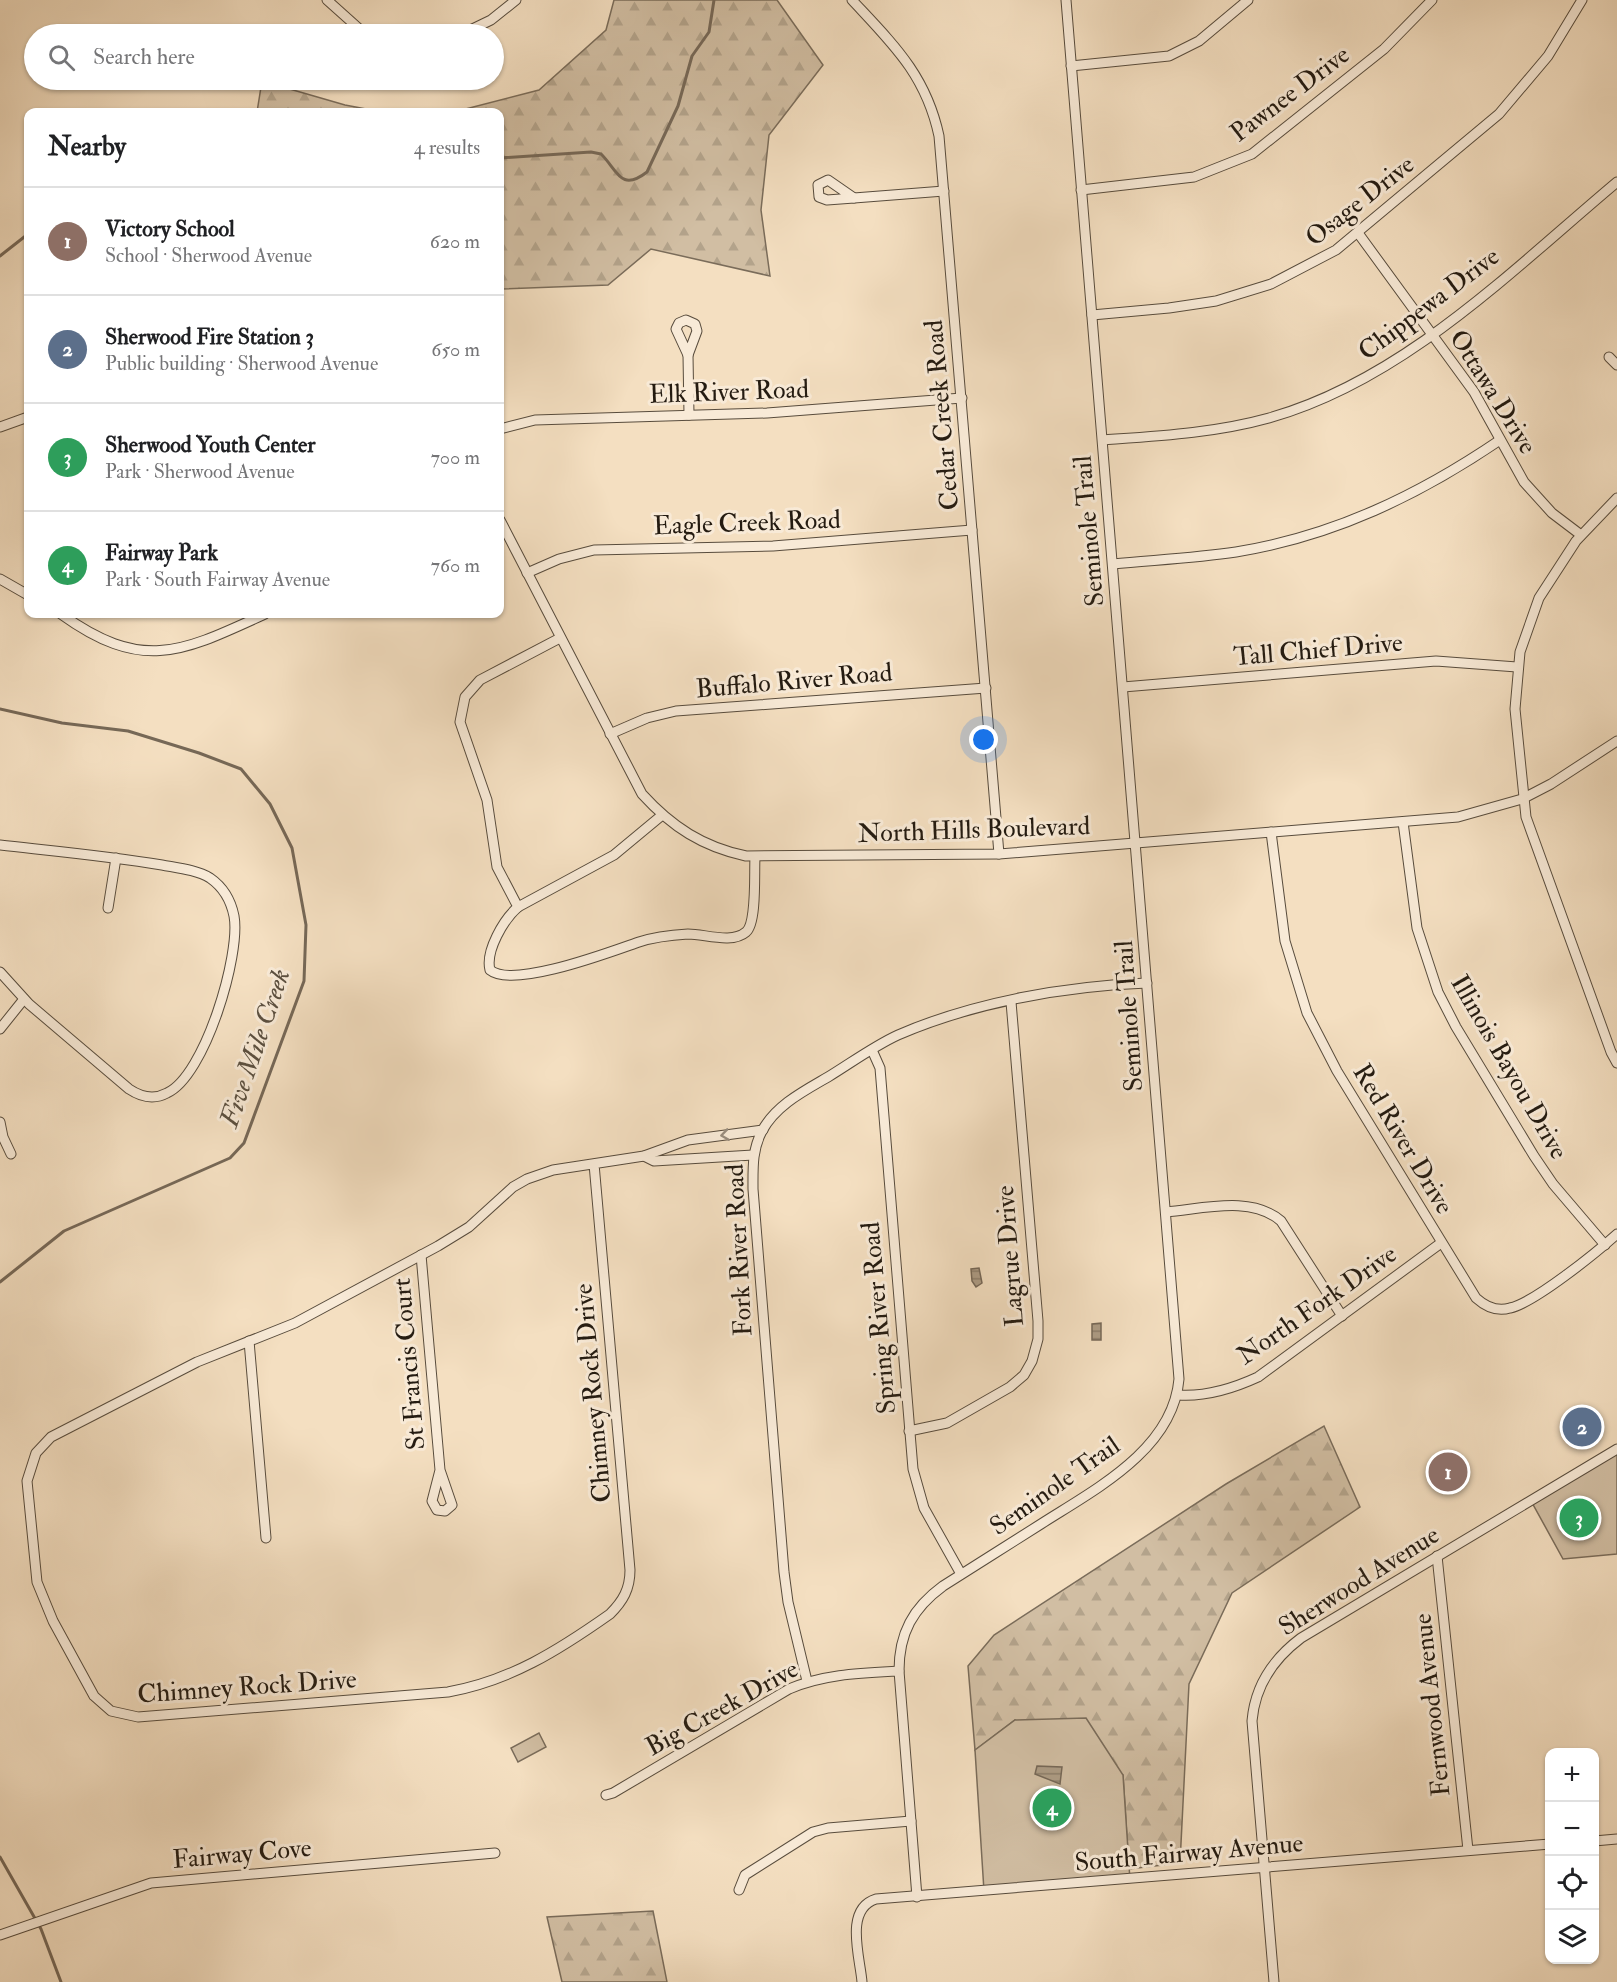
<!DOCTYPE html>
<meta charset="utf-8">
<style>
body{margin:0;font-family:"IM FELL Double Pica",serif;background:#f6f6f6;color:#202124}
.controls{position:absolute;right:18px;bottom:18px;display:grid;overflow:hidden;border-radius:12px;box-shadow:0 2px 4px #0004}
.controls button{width:54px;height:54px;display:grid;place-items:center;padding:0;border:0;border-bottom:2px solid #e0e0e0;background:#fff;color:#202124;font:30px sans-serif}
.you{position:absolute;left:984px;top:740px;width:21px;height:21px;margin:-15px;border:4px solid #fff;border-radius:50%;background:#1a73e8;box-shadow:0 0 0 9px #1a73e833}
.badge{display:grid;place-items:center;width:39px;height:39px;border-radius:50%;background:#8f2418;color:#fff;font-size:20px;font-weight:700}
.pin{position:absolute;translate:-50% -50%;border:3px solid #fff;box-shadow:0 2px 6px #0006}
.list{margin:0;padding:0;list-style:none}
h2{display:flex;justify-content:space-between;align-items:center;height:78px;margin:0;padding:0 24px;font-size:26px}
h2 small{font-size:20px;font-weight:400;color:#757577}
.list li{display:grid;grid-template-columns:39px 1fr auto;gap:18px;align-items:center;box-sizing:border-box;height:108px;padding:0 24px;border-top:2px solid #e0e0e0}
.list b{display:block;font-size:22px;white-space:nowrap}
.list p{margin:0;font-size:20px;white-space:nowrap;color:#757577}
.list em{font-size:20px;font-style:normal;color:#757577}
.icon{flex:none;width:33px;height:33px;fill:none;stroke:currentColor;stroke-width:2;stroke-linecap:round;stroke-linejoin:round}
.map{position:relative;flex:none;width:1617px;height:1982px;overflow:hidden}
.search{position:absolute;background:#fff;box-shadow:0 2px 4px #0004;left:24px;top:24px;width:480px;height:66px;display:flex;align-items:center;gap:15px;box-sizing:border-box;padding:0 21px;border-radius:33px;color:#757577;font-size:22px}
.panel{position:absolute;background:#fff;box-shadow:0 2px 4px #0004;left:24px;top:108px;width:480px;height:510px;border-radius:12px}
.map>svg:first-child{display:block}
.forest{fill:url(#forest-firs);stroke:#7a6c5a;stroke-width:1.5}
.park{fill:#d1bea3;stroke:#7a6c5a;stroke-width:1.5}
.water{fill:url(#water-rules);stroke:#766857;stroke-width:1.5}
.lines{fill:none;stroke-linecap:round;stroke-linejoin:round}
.stream{stroke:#766857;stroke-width:3}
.minor-casing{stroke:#584c3d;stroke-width:11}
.minor{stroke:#f8ead7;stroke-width:9}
.oneway{stroke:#998d7e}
.labels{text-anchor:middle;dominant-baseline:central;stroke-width:6;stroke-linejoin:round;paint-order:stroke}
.street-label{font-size:26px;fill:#241b11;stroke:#f8ead7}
.water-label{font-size:27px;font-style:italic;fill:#5b4f3f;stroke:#f8ead7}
</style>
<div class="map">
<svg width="1617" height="1982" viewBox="0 0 1617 1982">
<defs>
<pattern id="forest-firs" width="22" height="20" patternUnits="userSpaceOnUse" patternTransform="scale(1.5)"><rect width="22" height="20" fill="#d1bea3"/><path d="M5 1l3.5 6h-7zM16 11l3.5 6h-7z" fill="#b3a38b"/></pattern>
<pattern id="water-rules" width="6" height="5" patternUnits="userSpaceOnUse" patternTransform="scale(1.5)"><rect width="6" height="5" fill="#ad9c85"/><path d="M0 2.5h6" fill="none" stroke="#8d7e6b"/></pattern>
</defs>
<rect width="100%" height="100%" fill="#f4dfc1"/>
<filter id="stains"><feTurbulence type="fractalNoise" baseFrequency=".00333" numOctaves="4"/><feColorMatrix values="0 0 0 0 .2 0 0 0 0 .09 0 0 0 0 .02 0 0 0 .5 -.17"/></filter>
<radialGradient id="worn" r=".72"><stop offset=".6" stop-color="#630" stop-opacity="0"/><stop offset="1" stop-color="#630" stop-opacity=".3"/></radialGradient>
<!-- forest -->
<g class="forest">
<polygon points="614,0 777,0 823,65 769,135 761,210 770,276 651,249 608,285 500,289 500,112 454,112 539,90 606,30"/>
<polygon points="262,81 345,105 382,112 257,112"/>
<polygon points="1324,1426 1360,1507 1232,1593 1189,1684 1180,1863 1129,1869 1123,1775 1015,1720 975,1750 968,1666 994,1635 1226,1484"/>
<polygon points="653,1911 667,1982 562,1982 547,1917"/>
</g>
<!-- park -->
<g class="park">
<polygon points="1617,1450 1617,1554 1563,1559 1530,1499"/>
<polygon points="1086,1718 1123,1775 1130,1880 984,1891 975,1750 1015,1720"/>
<polygon points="539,1733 546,1747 518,1762 511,1748"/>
</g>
<!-- water -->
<g class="water">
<polygon points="979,1268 982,1283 976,1287 972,1281 971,1269"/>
<polygon points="1101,1323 1101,1340 1092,1340 1092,1324"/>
<polygon points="1037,1766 1062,1767 1060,1784 1035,1774"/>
</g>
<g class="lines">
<!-- stream -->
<g class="stream">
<path d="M500,158L591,152L601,154C617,169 620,193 647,172L678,106L692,56L709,32L714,0"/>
<polyline points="0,256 28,234"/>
<polyline points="0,709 62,723 128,731 199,753 241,769 270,804 292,848 306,925 304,981 244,1143 230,1158 64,1231 0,1282"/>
<polyline points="0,1857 41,1929 61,1982"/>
</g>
<!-- minor casing -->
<g class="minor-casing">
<g id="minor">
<polyline points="327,0 365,34"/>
<path d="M852,0C893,44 926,75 939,136L999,854"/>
<polyline points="462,34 491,20 516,0"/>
<polyline points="1071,66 1169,56 1199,41 1248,0"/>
<polygon points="828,180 854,198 827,200 819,197 818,185"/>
<polyline points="1081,190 1194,177 1252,154 1384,49 1432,0"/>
<polyline points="854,198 944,191"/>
<polyline points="1358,233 1474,392 1524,482 1552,513 1581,535"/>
<polyline points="1092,315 1169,308 1216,301 1271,284 1336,250 1499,114 1548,56 1582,0"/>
<polygon points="686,320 695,324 697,331 688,355 676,329 679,323"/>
<polyline points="688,355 689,415"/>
<polyline points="1609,357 1617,365"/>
<polyline points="0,427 28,417"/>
<polyline points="500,429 535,420 767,413 962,398"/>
<path d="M1103,440C1159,436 1215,433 1269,418C1404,380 1512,270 1617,182"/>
<polyline points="1617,498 1576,541 1539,598 1520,652 1515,709 1526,817 1611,1052 1617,1063"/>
<path d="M500,520L642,794C672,827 703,847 746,856L999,854L1458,817L1522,799L1551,784L1617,741"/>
<path d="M1113,564C1154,560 1195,558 1236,552C1334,536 1419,495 1500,440"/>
<polyline points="527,573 559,559 594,550 773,546 972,530"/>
<polyline points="0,579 28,595"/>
<path d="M61,614C143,673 182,652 265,614"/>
<path d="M560,638L480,680L465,697L460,722L487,800L497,867L518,907C504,919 485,951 490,970C513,989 610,952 639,942C654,937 672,935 688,934C705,934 732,944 746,932C757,923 754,873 755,857"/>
<polyline points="1123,687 1436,661 1517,667"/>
<polyline points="610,734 647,718 676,711 986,688"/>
<polyline points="1403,822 1417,928 1438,992 1456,1027 1534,1156 1553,1184 1605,1245"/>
<path d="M1271,832L1285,941L1307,1013L1337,1071L1476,1298C1486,1307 1497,1312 1510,1308C1534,1303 1597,1252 1617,1234"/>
<path d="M0,845C54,851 109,856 162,865C178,868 197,870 210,878C223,887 231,901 234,916C241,954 205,1076 167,1093C154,1100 141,1097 129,1089L29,1004L0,972"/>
<polyline points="518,907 614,855 661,816"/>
<polyline points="108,908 116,858"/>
<polyline points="0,1029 24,999"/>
<polyline points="872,1050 880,1068 913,1469 924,1508 961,1574"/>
<polyline points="0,1122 3,1137 11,1154"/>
<polyline points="644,1156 654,1161 753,1155"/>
<path d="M594,1164L630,1570C630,1589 623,1601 610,1614C559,1650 510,1681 448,1692L138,1717L111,1711L94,1696L53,1621L37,1582L27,1481L36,1453L51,1437L197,1362L295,1323L438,1246L469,1227L513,1187L527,1179L553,1170L644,1156L688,1140L763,1130"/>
<path d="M1166,1212C1203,1209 1251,1195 1281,1221L1342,1316"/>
<polyline points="421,1255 440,1470 452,1505 445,1511 437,1510 432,1501 440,1470"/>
<polyline points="249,1341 266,1538"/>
<path d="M1178,1395C1206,1397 1232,1389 1258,1377L1441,1243"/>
<polyline points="909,1431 947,1423 1010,1387 1024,1375 1032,1361 1038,1339 1038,1321 1011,1002"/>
<polyline points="1437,1556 1468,1850"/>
<path d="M807,1681L788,1602L784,1572L753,1189C753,1168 752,1150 762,1131C776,1105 804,1091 828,1077C851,1063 874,1046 898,1035C974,1002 1066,986 1147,983"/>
<path d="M606,1795L613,1793L789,1689C824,1674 861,1673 899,1671"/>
<polyline points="1594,1841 1617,1839"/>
<polyline points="739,1890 745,1875 813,1832 828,1828 911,1821"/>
<path d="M917,1897L899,1671C899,1633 913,1608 943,1586C976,1565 1008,1545 1041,1524C1094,1490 1173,1450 1179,1379L1066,0"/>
<polyline points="0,1935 151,1883 495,1853"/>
<path d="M862,1982C860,1957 844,1909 876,1899L1550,1844"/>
<path d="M1274,1982L1252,1721C1255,1685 1273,1659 1301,1638L1617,1449"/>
</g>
</g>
<!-- minor -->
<use href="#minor" class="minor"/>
</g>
<!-- one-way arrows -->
<defs><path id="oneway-chevron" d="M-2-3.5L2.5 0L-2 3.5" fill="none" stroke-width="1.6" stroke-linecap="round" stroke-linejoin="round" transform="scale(1.5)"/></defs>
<use class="oneway" href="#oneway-chevron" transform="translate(725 1135) rotate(172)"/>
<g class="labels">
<!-- street labels -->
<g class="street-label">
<text transform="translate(1290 94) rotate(-37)">Pawnee Drive</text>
<text transform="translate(1360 201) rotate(-38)">Osage Drive</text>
<text transform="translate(1429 304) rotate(-37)">Chippewa Drive</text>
<text transform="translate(729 392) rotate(-2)">Elk River Road</text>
<text transform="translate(1493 392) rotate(58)">Ottawa Drive</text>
<text transform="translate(942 415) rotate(-95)">Cedar Creek Road</text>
<text transform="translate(747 523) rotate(-2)">Eagle Creek Road</text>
<text transform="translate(1089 531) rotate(-95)">Seminole Trail</text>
<text transform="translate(1318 650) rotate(-5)">Tall Chief Drive</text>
<text transform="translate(794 681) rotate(-5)">Buffalo River Road</text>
<text transform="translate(974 830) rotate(-2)">North Hills Boulevard</text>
<text transform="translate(1129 1016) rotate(-94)">Seminole Trail</text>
<text transform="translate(1509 1067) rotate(60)">Illinois Bayou Drive</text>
<text transform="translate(1403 1139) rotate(59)">Red River Drive</text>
<text transform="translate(739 1250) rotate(-93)">Fork River Road</text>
<text transform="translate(1010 1256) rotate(-94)">Lagrue Drive</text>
<text transform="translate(1317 1305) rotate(-35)">North Fork Drive</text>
<text transform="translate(879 1318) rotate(-95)">Spring River Road</text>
<text transform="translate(409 1364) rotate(-95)">St Francis Court</text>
<text transform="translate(593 1393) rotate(-95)">Chimney Rock Drive</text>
<text transform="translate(1055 1486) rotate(-35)">Seminole Trail</text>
<text transform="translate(1359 1581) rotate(-32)">Sherwood Avenue</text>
<text transform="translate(247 1687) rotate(-4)">Chimney Rock Drive</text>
<text transform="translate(1432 1705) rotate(-96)">Fernwood Avenue</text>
<text transform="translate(722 1708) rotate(-29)">Big Creek Drive</text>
<text transform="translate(1189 1853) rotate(-5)">South Fairway Avenue</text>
<text transform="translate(242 1854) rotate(-5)">Fairway Cove</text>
</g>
<!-- water labels -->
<g class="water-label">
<text transform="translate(255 1048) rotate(-71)">Five Mile Creek</text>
</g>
</g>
<rect width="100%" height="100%" filter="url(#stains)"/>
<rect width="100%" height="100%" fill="url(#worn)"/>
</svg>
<div class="controls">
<button>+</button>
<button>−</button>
<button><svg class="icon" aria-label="locate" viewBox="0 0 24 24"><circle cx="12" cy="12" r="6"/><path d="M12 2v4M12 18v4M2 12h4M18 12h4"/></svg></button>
<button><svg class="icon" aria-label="layers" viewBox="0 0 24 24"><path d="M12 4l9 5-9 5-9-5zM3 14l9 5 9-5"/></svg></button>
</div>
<div class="you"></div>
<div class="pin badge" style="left:1448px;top:1472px;background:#8d6e63">1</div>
<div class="pin badge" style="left:1582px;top:1427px;background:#5c6f8a">2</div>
<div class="pin badge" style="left:1579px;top:1518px;background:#2e9e5b">3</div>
<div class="pin badge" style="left:1052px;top:1808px;background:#2e9e5b">4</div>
<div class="search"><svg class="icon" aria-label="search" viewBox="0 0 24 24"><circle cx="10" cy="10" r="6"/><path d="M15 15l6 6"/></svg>Search here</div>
<section class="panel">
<h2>Nearby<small>4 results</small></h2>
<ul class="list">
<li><span class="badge" style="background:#8d6e63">1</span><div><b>Victory School</b><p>School · Sherwood Avenue</p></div><em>620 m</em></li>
<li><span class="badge" style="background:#5c6f8a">2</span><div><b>Sherwood Fire Station 3</b><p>Public building · Sherwood Avenue</p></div><em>650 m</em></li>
<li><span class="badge" style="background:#2e9e5b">3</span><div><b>Sherwood Youth Center</b><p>Park · Sherwood Avenue</p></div><em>700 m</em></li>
<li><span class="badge" style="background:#2e9e5b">4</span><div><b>Fairway Park</b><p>Park · South Fairway Avenue</p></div><em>760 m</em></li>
</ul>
</section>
</div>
